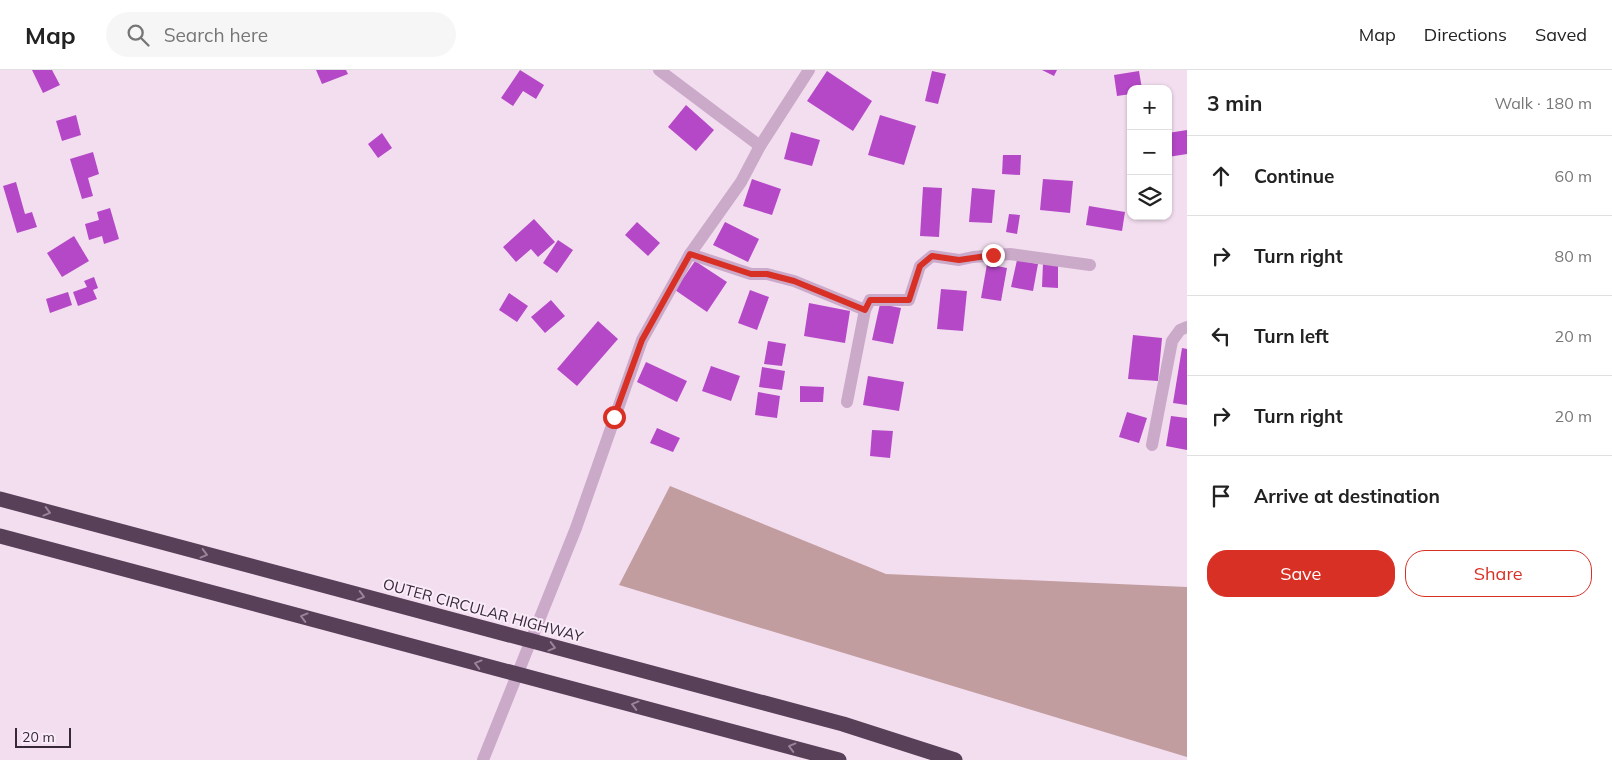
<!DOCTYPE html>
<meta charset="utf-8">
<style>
body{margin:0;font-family:Mulish,sans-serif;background:#f6f6f6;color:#222}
.controls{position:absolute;right:15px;top:15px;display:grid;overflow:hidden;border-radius:10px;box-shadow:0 1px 4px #0004}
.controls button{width:45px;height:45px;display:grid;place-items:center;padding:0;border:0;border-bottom:1px solid #e0e0e0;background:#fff;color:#222;font:25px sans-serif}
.scale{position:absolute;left:15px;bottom:12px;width:56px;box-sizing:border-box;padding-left:5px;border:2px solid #372938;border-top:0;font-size:14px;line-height:18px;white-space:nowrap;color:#372938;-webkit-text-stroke:4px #faebf8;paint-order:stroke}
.stop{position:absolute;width:15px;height:15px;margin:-11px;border:4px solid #d93025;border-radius:50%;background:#fff}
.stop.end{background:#d93025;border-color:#fff;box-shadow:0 1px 5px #0008}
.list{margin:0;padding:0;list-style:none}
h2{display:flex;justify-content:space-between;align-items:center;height:65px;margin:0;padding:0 20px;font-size:21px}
h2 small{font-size:16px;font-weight:400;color:#767676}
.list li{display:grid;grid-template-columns:32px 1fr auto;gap:15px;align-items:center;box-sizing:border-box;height:80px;padding:0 20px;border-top:1px solid #e0e0e0}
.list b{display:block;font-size:19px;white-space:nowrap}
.list em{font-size:16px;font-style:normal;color:#767676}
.actions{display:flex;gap:10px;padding:15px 20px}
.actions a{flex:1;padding:11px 0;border:1px solid #d93025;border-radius:20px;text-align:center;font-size:18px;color:#d93025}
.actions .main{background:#d93025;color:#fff}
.icon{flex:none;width:28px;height:28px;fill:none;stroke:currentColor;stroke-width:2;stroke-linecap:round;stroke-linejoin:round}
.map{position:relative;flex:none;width:1187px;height:690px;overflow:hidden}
header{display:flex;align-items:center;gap:30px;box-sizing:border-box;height:70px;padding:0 25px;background:#fff;border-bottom:1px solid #e0e0e0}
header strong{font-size:24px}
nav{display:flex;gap:28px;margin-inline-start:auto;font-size:18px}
.search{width:350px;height:45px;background:#f6f6f6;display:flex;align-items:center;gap:12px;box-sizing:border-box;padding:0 18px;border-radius:28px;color:#767676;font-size:19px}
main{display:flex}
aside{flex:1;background:#fff}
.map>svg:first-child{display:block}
.green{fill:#c29d9f}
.building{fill:#b548c7}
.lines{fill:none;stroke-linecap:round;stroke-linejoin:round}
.street{stroke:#cba9c9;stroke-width:12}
.highway-bridge{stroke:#584059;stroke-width:15}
.oneway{stroke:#998499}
.route{stroke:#d93025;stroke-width:6}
.labels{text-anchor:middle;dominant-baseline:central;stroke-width:4;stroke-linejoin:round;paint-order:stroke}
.street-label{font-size:15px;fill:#372938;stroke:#faebf8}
</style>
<header>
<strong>Map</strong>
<div class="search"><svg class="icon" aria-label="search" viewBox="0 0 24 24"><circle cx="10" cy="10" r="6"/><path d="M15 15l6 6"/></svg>Search here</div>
<nav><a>Map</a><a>Directions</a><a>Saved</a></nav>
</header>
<main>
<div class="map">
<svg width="1187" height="690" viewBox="0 0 1187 690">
<rect width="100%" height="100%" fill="#f3def0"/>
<!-- green -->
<polygon class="green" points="670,416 886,504 1187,517 1187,687 619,515"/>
<!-- building -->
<g class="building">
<polygon points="32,0 52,0 60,15 43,23"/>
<polygon points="316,0 346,0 348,4 322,14"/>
<polygon points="520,0 544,15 536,29 523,21 513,36 501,28"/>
<polygon points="1042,0 1057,0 1054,6"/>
<polygon points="827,1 872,31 853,61 807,31"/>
<polygon points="932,1 946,4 938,34 925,31"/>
<polygon points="1139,1 1142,19 1131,19 1131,24 1117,26 1114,5"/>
<polygon points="686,35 714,60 696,81 668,57"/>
<polygon points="76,45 81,65 62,71 56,51"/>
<polygon points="880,45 916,56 904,95 868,85"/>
<polygon points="1187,60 1187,84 1168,87 1168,63"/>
<polygon points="791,62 820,70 812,96 784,89"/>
<polygon points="382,63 392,78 378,88 368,74"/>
<polygon points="93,82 99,104 88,108 93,126 82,129 70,89"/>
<polygon points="1003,85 1021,85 1020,105 1002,104"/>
<polygon points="752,109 781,119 772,145 743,136"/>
<polygon points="1043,109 1073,111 1070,143 1040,140"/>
<polygon points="16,112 25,144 32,142 37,157 17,163 3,116"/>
<polygon points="923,117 942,118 939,167 920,166"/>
<polygon points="972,118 995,120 992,153 969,152"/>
<polygon points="1089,136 1125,142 1122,161 1086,155"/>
<polygon points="110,138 119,169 104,174 102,166 89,170 85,154 99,150 97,142"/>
<polygon points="1009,144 1020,145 1017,164 1006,162"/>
<polygon points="534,149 555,172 538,187 531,179 516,192 503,177"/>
<polygon points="637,152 660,173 648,186 625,165"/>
<polygon points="725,152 759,169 748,192 713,175"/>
<polygon points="74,166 89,191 62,207 47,183"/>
<polygon points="558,170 573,180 557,203 543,193"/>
<polygon points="1017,190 1038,194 1033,221 1011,217"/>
<polygon points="695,191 727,212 707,242 675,220"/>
<polygon points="1043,193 1058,193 1058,218 1042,217"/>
<polygon points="987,194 1007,198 1001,231 981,228"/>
<polygon points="94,207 98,218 93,220 97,229 78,236 73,222 87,217 84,211"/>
<polygon points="941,219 967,221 963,261 937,259"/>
<polygon points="750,220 769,227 757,260 738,253"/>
<polygon points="68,222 72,235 50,243 46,229"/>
<polygon points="509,223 528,236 517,252 499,240"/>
<polygon points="551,230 565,246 545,263 531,247"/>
<polygon points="809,233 850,241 845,273 804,266"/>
<polygon points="880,234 901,238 893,274 872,270"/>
<polygon points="598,251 618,269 577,316 557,299"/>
<polygon points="1133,265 1162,268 1158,311 1128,309"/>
<polygon points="768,271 786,274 782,296 764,294"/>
<polygon points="1182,278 1187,279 1187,335 1173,333"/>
<polygon points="646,292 687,311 677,332 637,312"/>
<polygon points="711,296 740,306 731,331 702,321"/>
<polygon points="762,297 785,301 782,320 759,317"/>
<polygon points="868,306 904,312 899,341 863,335"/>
<polygon points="800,316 824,317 823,332 800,332"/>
<polygon points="758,322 780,326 777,348 755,345"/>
<polygon points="1127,342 1147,348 1139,373 1119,367"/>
<polygon points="1171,346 1187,348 1187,380 1166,376"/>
<polygon points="657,358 680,368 673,382 650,373"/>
<polygon points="872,360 893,361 890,388 870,386"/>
</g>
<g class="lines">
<!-- street -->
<g class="street">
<polyline points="659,0 760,76"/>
<polyline points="690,184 751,204 767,204 794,211 865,240"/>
<polyline points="847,332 865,240 870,230 909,230 920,196 932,186 959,190 973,187 1010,184 1090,195"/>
<polyline points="1152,375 1172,271 1180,260 1187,257"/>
<polyline points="483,690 576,458 642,270 690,184 741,112 760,76 809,0"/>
</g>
<!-- highway-bridge -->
<g class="highway-bridge">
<polyline points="0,429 843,654 955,690"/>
<polyline points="0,466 839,690"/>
</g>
</g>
<!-- one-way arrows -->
<defs><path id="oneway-chevron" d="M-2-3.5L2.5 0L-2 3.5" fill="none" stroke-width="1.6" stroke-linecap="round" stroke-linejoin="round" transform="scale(1.25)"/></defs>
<g class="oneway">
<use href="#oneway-chevron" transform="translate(47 442) rotate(15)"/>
<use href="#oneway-chevron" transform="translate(204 484) rotate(15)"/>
<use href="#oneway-chevron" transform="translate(361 526) rotate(15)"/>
<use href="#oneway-chevron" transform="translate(304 547) rotate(-165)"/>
<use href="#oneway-chevron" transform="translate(552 577) rotate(15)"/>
<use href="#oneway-chevron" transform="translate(478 594) rotate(-165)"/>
<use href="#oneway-chevron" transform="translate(635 635) rotate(-165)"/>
<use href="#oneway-chevron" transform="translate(792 677) rotate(-165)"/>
</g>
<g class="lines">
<!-- route -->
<polyline class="route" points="614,347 642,270 690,184 751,204 767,204 794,211 865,240 870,230 909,230 920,196 932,186 959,190 993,185"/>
</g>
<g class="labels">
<!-- street labels -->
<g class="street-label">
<text transform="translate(483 540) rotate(15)">OUTER CIRCULAR HIGHWAY</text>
</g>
</g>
</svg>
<div class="controls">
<button>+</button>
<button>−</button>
<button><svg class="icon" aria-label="layers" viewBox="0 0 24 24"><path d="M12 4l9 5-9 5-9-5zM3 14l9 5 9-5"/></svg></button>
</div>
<div class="scale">20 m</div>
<div class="stop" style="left:614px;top:347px"></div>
<div class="stop end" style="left:993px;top:185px"></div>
</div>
<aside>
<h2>3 min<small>Walk · 180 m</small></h2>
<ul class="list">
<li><svg class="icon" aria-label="ahead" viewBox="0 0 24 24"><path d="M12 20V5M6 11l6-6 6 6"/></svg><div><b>Continue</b></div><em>60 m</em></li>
<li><svg class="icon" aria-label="right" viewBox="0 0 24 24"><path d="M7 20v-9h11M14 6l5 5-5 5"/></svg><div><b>Turn right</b></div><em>80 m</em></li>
<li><svg class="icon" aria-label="left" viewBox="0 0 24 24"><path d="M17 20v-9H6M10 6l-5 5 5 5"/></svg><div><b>Turn left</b></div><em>20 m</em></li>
<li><svg class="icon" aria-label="right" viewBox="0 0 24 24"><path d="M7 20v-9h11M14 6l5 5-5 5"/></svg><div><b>Turn right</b></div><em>20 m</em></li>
<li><svg class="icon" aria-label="arrive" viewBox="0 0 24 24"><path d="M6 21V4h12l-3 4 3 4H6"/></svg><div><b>Arrive at destination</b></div></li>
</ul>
<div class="actions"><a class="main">Save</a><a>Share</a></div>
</aside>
</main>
